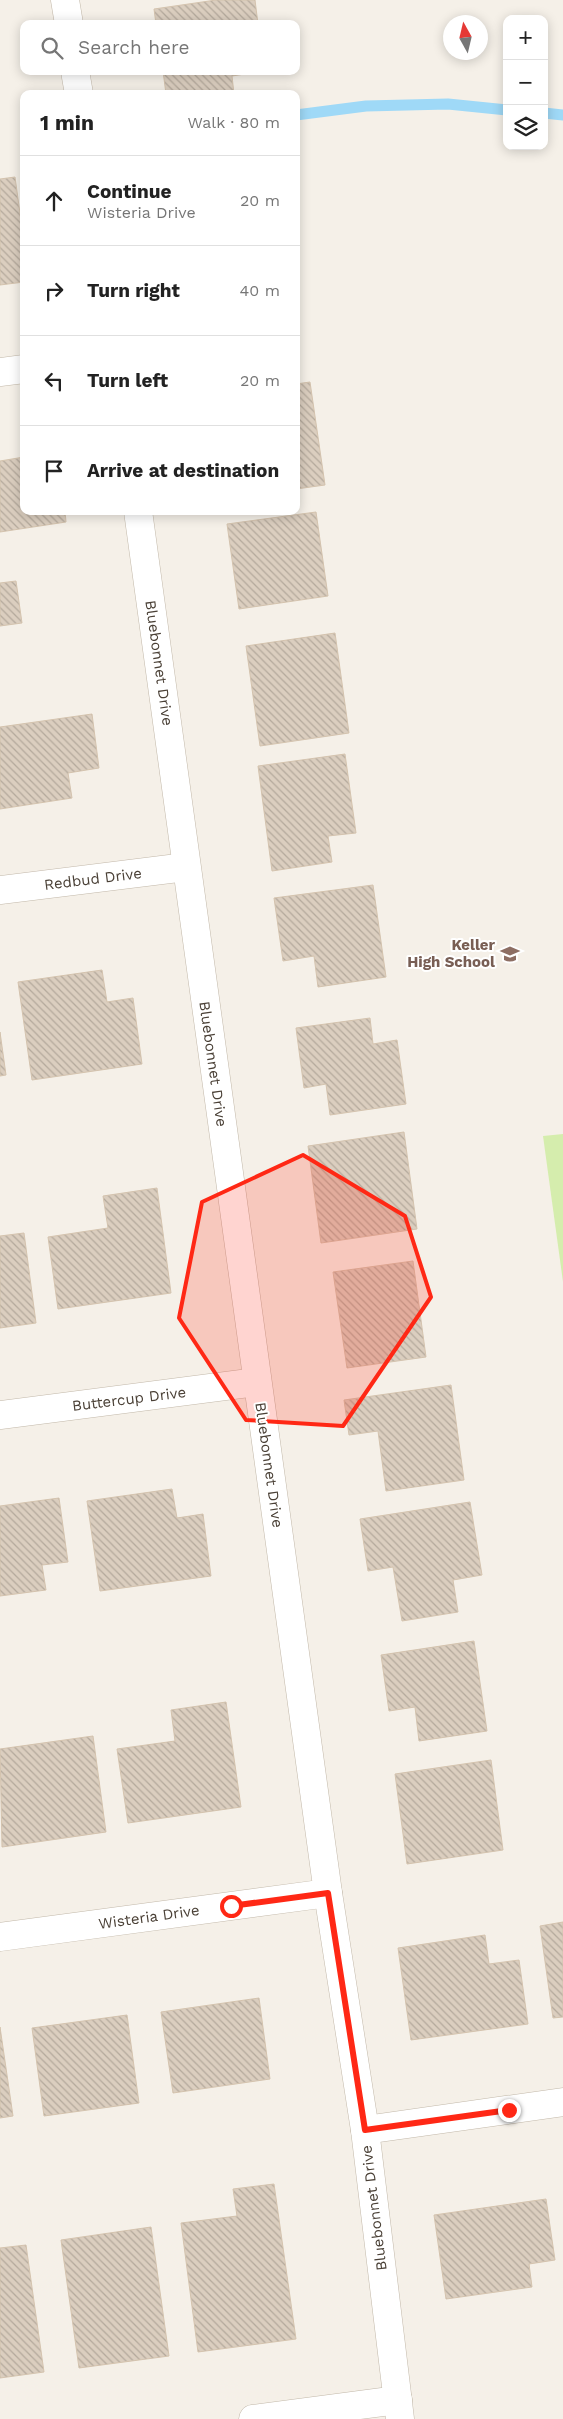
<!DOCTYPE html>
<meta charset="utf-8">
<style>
body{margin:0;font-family:"Work Sans",sans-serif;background:#f2f2f2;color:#222}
.controls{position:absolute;right:15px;top:15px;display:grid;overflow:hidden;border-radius:10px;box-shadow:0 2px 12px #0003}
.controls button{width:45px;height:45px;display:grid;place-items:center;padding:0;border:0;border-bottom:1px solid #e0e0e0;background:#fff;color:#222;font:25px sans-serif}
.compass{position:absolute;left:443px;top:15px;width:45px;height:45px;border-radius:50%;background:#fff;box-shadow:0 2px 12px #0003;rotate:352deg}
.stop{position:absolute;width:15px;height:15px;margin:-11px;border:4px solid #ff2815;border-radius:50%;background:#fff}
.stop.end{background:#ff2815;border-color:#fff;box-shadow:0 1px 5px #0008}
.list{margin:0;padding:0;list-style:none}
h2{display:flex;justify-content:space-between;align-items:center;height:65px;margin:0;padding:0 20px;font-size:21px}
h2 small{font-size:16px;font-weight:400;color:#767676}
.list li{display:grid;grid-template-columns:32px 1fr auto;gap:15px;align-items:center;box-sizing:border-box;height:90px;padding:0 20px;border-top:1px solid #e0e0e0}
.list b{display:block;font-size:19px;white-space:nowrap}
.list p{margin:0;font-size:16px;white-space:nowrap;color:#767676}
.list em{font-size:16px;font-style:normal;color:#767676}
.icon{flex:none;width:28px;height:28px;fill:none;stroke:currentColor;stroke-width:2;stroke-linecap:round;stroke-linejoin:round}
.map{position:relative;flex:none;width:563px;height:2419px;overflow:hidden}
.search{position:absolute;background:#fff;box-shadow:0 2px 12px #0003;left:20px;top:20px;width:280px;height:55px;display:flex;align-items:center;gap:12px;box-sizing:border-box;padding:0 18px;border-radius:10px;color:#767676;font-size:19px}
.panel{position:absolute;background:#fff;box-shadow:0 2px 12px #0003;left:20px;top:90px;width:280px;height:425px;border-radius:10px}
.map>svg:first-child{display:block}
.grass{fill:#d5edad}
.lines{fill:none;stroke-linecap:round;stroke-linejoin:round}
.stream{stroke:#9fd9f7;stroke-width:11}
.building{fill:url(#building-back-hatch);stroke:#d4c3ae}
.minor-casing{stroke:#c2b8a9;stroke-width:29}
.minor{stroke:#fff;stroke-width:28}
.route{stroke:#ff2815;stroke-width:6}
.marked{fill:#ff2815;fill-opacity:0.2;stroke:#ff2815;stroke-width:4;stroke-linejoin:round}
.labels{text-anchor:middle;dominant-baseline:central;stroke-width:4;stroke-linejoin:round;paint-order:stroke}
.street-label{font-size:15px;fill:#4a4036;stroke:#fff}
.education-label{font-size:15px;font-weight:bold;fill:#785e54;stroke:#fff;text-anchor:end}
</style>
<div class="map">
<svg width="563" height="2419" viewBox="0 0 563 2419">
<defs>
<pattern id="building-back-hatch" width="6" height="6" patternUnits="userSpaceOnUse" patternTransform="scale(1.25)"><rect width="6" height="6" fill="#dbcebf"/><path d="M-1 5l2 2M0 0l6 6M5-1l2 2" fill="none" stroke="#b4a99c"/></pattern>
</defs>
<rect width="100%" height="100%" fill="#f5f0e8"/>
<!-- grass -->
<polygon class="grass" points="563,1134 563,1282 543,1136"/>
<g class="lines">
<!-- stream -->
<g class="stream">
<polyline points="544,113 563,115"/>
<polyline points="296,115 366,106 448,104 507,110"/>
</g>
</g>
<!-- building -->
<g class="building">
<polygon points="216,0 255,0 258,24 156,24 154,9"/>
<polygon points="163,71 264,71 232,76 234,94 166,94"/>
<polygon points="15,177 24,242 24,282 0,285 0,179"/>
<polygon points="310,382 325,485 296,489 296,384"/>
<polygon points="24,457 24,511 65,511 66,522 0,532 0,461"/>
<polygon points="316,512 328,596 239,609 227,524"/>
<polygon points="16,581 22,623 0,626 0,583"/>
<polygon points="335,633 349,733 260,746 246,646"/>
<polygon points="92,714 99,768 68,773 72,798 0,809 0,727"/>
<polygon points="345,754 356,833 328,836 332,862 272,871 258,766"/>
<polygon points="373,885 386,977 318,987 314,956 283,961 274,898"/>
<polygon points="102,970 107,1002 133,998 142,1064 32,1080 18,982"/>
<polygon points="370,1018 373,1044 397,1040 406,1104 330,1115 326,1084 304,1088 296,1028"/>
<polygon points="0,1032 6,1075 0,1076"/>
<polygon points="404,1132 417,1229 321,1243 308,1146"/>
<polygon points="157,1188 171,1293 58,1309 48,1237 108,1228 103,1196"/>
<polygon points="24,1233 36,1323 0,1328 0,1236"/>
<polygon points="413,1261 426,1357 347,1368 333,1272"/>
<polygon points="451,1385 464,1480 386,1491 378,1431 349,1435 344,1400"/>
<polygon points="172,1489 177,1518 203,1514 211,1576 100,1591 87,1501"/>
<polygon points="59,1498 68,1562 42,1565 46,1590 0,1596 0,1506"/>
<polygon points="470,1502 482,1575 453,1580 458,1612 402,1621 393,1567 368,1571 360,1519"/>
<polygon points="474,1641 487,1731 419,1741 415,1707 389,1711 381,1655"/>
<polygon points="226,1702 241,1807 128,1823 117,1749 175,1741 171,1710"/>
<polygon points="93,1736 106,1832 2,1847 0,1749"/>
<polygon points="491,1760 503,1850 407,1864 395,1774"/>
<polygon points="563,1922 563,2017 553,2018 540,1926"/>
<polygon points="485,1935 489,1964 519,1960 528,2024 411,2040 398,1948"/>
<polygon points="259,1998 270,2079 173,2093 161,2012"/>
<polygon points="127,2015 139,2103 44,2116 32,2028"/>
<polygon points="0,2027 13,2116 0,2118"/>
<polygon points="274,2184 296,2339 198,2352 181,2223 237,2216 233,2189"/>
<polygon points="546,2199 555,2260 529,2264 532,2287 446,2299 434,2215"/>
<polygon points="151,2227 169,2356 79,2368 61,2240"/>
<polygon points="26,2245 44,2372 0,2378 0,2248"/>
</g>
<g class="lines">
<!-- minor casing -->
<g class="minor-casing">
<g id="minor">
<polyline points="65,0 69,24"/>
<polyline points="75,71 79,94"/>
<polyline points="0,372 24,369"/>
<polyline points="138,511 328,1893 365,2130 400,2419"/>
<polyline points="0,890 186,867"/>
<polyline points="0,1415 257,1382"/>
<polyline points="0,1937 328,1893"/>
<polyline points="365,2130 563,2102"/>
<polyline points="253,2419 398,2400"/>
</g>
</g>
<!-- minor -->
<use href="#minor" class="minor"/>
</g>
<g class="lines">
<!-- route -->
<polyline class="route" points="231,1906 328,1893 365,2130 509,2110"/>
</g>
<!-- marked area -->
<path class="marked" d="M303,1155L405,1216L431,1297L343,1426L246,1420L179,1318L202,1202Z"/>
<!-- icons -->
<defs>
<g id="school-bare" transform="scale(1.5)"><path d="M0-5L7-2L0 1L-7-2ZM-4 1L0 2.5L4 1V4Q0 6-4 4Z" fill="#8d6e63" stroke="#fff" stroke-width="2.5" paint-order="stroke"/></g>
</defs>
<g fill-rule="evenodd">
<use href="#school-bare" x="510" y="954"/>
</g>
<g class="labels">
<!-- street labels -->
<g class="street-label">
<text transform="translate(159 663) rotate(82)">Bluebonnet Drive</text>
<text transform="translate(93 879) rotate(-7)">Redbud Drive</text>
<text transform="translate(213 1064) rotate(82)">Bluebonnet Drive</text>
<text transform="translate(129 1399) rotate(-7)">Buttercup Drive</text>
<text transform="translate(269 1465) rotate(82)">Bluebonnet Drive</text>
<text transform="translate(149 1917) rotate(-8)">Wisteria Drive</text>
<text transform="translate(374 2208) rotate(-97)">Bluebonnet Drive</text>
</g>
<!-- education labels -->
<g class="education-label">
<text x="495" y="945">Keller<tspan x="495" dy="17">High School</tspan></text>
</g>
</g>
</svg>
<div class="controls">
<button>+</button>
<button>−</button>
<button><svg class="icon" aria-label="layers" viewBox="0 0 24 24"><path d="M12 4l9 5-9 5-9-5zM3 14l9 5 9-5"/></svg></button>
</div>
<svg class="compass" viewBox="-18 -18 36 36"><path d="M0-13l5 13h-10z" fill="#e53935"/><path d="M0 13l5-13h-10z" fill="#767676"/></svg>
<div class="stop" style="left:231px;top:1906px"></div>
<div class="stop end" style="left:509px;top:2110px"></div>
<div class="search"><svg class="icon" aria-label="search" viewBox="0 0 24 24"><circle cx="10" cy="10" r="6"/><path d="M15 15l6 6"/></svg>Search here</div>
<section class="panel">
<h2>1 min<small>Walk · 80 m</small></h2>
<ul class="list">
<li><svg class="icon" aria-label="ahead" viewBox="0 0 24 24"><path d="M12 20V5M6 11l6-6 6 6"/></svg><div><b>Continue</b><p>Wisteria Drive</p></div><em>20 m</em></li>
<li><svg class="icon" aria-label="right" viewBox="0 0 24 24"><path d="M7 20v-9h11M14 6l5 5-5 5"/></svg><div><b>Turn right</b></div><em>40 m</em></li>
<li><svg class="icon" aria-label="left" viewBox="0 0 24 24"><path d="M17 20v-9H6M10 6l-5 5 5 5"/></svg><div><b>Turn left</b></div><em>20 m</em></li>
<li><svg class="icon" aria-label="arrive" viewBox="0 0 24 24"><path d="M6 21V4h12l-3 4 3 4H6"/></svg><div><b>Arrive at destination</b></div></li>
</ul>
</section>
</div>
